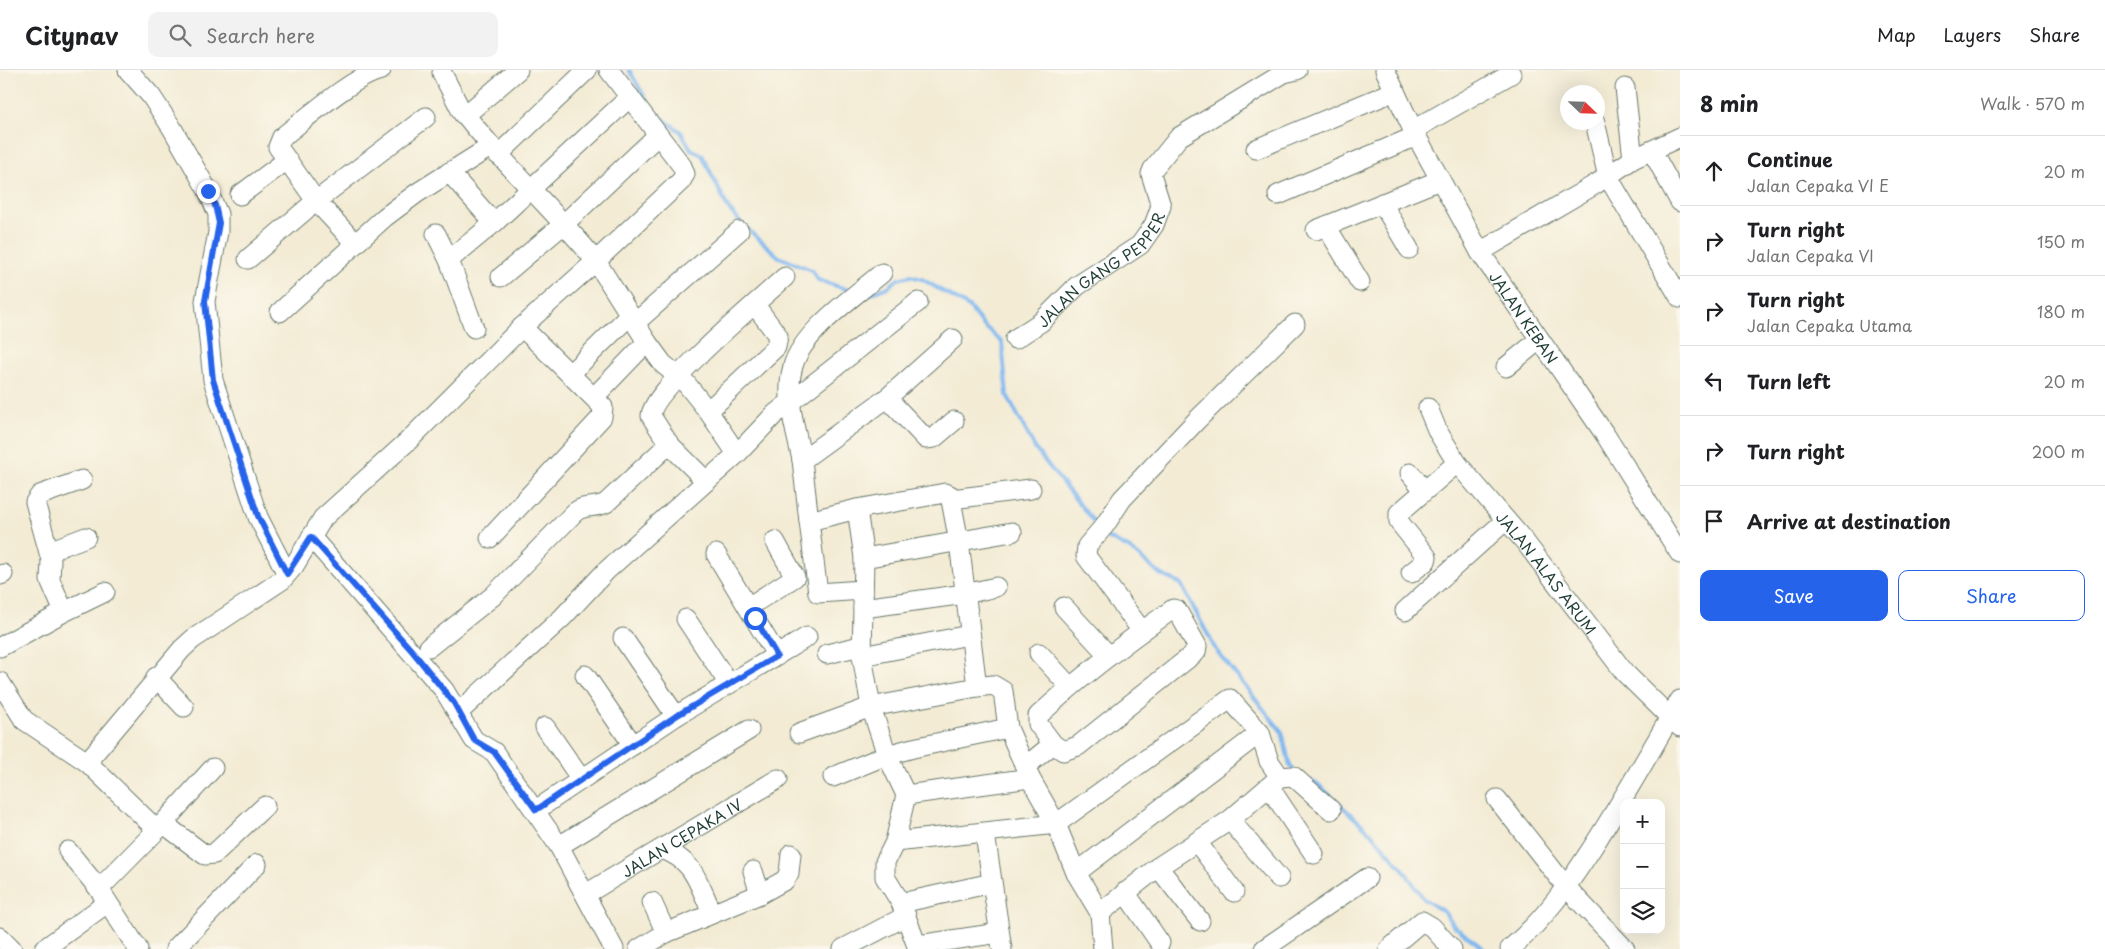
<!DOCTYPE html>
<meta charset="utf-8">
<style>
body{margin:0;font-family:"Playpen Sans",sans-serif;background:#f2f2f2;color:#202124}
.controls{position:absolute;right:15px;bottom:15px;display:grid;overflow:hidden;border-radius:10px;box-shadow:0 5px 20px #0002}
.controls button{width:45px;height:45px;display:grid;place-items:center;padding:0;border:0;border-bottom:1px solid #e0e0e0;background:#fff;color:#202124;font:25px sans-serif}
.compass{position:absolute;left:1560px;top:15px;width:45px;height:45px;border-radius:50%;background:#fff;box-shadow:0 5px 20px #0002;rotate:113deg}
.stop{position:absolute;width:15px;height:15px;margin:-11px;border:4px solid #2563eb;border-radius:50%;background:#fff}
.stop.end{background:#2563eb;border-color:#fff;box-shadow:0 1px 5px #0008}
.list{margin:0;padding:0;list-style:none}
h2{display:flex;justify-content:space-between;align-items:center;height:65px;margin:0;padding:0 20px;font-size:21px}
h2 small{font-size:16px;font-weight:400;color:#757577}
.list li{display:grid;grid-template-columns:32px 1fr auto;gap:15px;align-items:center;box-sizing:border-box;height:70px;padding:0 20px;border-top:1px solid #e0e0e0}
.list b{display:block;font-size:19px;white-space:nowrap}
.list p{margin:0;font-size:16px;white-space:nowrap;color:#757577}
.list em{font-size:16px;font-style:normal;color:#757577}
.actions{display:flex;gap:10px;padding:15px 20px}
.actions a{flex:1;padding:11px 0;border:1px solid #2563eb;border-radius:10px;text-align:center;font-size:18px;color:#2563eb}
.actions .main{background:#2563eb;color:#fff}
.icon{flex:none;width:28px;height:28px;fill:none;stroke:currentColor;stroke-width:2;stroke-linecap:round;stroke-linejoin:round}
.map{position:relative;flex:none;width:1680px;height:879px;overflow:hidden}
header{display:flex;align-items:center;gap:30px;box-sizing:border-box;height:70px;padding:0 25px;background:#fff;border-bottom:1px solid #e0e0e0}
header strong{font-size:24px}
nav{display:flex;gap:28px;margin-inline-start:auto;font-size:18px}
.search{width:350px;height:45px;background:#f2f2f2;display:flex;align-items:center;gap:12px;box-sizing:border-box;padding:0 18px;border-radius:10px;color:#757577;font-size:19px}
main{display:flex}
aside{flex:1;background:#fff}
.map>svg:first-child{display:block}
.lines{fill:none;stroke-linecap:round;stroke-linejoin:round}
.stream{stroke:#80b8f0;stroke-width:4}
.minor-casing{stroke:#697a6c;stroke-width:21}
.minor{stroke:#fff;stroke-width:19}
.route{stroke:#2563eb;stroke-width:6}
.labels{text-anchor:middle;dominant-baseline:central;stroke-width:4.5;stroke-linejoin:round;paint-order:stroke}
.street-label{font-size:15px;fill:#1f3d34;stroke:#fbf7ec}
</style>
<header>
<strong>Citynav</strong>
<div class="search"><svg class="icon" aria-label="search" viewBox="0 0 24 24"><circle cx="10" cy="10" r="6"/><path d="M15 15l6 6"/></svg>Search here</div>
<nav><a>Map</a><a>Layers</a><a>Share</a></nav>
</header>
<main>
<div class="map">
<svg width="1680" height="879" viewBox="0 0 1680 879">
<rect width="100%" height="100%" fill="#fbf7ec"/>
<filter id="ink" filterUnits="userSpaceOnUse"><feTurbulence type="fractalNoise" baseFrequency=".02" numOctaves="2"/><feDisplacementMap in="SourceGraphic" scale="10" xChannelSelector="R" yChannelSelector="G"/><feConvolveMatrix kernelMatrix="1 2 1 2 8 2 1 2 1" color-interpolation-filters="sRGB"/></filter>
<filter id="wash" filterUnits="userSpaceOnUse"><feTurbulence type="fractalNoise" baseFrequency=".0096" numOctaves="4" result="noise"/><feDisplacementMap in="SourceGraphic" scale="20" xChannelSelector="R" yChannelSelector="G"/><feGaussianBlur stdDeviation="1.12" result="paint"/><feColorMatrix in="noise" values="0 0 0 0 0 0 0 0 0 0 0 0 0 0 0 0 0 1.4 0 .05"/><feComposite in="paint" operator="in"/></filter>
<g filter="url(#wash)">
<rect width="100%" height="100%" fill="#f3ebd4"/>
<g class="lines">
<!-- stream -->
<g class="stream">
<polyline points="629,0 653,41 681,62 691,79 702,85 728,138 740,152 779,187 812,200 818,210 852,221"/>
<polyline points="870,224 888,217 898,209 910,206 922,209 969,237 983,255 1002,272 1007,325 1036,380 1097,456"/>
<polyline points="1105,466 1130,479 1160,504 1181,514 1216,580 1282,662 1290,696 1293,699"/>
<polyline points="1311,711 1320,716 1371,763 1403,799 1424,829 1444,842 1454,856 1484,879"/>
</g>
</g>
</g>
<g filter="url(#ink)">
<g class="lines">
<!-- minor casing -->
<g class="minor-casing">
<g id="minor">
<polyline points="128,0 151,26 172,58 208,121 218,144 218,162 205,231 213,310 258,447 287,504"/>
<path d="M518,0L469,42L467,47C507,98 555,141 596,191L681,111L685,104L682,96L609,0"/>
<path id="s1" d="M1385,0L1413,60L1480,182L1606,366L1680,484"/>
<polyline points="442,3 463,44 467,45"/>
<polyline points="1625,18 1633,89"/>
<polyline points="1595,52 1608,107 1680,228"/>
<polyline points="1413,60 1511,4"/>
<polyline points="1256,79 1395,21"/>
<polyline points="1652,81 1680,132"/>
<polyline points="498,85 587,0"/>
<polyline points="449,102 494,153"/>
<polyline points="240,125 287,90"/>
<polyline points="1278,125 1416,66"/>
<polyline points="1382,133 1409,179"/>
<polyline points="1326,156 1360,212"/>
<polyline points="1316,160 1440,110"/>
<polyline points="436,164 449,190"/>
<path d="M355,173L316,131L278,77L282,67C307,48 354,6 381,0"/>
<polyline points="1480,182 1596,114 1633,89 1680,67"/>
<polyline points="248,189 316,131 426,47"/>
<path d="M882,203C855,226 803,261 793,296C784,326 796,361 802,390L887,328L953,269"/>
<polyline points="501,207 565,153 658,65"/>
<polyline points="280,242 385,147 417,123 490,77"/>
<polyline points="635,253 739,161"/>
<polyline points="474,258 449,190 494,153 630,27"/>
<path id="s2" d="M1015,269L1041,252L1077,216L1140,175L1154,155L1161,136L1151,104L1153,99L1179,67L1284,3L1297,0"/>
<polyline points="1506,297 1539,270"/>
<polyline points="574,300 630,245"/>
<polyline points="598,323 647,272"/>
<polyline points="887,328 926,369 934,368 954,351"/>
<path id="s3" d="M1428,338L1438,362L1457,393L1525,472L1625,603L1680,657"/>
<polyline points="708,341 776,277 778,266 755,235"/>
<polyline points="669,374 706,411"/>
<polyline points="737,384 775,344 918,232"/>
<polyline points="802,390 809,451"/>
<polyline points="1410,403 1424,420"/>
<polyline points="952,429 1031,419"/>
<polyline points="857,439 864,488 862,586 871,637 887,685 906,725 895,772 885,792 885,807 901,833 918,879"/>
<polyline points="311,467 444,620 474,670 494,682 559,776 614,879"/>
<polyline points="490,468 602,347 603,337 522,257"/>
<polyline points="49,481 86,467"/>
<polyline points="716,484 777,586"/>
<polyline points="864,488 1012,462"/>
<polyline points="1411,503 1426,491 1427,487 1399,452 1399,443 1457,393"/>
<polyline points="0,505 3,504"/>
<polyline points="863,520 818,523 809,451 857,439 945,423 950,425 959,472 977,617 993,615 1003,621 1008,658 1030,708 1056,754 1076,803 1100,843 1103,879"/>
<polyline points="748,537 795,507 775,471"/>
<polyline points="1064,537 1109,586"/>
<polyline points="863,538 965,524 996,517"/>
<polyline points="1405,541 1506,450"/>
<polyline points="64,542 50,510 51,490 35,432 40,425 82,410"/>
<polyline points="686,549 729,614"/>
<polyline points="1142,561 1086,486 1087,476 1105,455 1122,429 1197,350 1295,254"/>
<polyline points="623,568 676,646"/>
<polyline points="0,577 64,542 105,522"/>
<path d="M429,577L493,526L575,442C585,434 595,439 606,433L669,374L651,346C651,321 761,229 785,207"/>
<polyline points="1039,583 1070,617"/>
<polyline points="827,584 860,576"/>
<polyline points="862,586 969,565"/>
<polyline points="585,605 633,675"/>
<polyline points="156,607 184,637"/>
<polyline points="0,612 24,650 87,692 157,760 99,819 138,879"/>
<polyline points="545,657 581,709"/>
<polyline points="799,663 871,637 977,617"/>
<polyline points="87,692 182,579 193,569 282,510 294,496 323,448 408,371 522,257 596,191 647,272 663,294 684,311 708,341 737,384 606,501 562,548 459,642"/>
<path d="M1026,696L1053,674L1063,681L1078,676L1196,582L1197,576L1177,540L1173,539C1126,572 1080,607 1038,646V654L1053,674"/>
<polyline points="833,707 887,685 913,678 1008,658"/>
<polyline points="1270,718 1314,784"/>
<polyline points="906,725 1030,708"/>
<polyline points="1497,729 1567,818 1625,879"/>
<polyline points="536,740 676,646 807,567"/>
<polyline points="1230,750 1279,808"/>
<polyline points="164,754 205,785 214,784 265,736"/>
<polyline points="157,760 213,698"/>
<polyline points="985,764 1002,879"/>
<polyline points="895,772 1056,754 1230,629 1260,663 1269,691 1280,707"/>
<polyline points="1197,772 1234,822"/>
<polyline points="559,776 749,660"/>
<path d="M662,779C696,792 697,812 712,842"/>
<polyline points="68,781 99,819"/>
<polyline points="1158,797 1200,851"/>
<polyline points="753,801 760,824"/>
<polyline points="1076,803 1260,663"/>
<polyline points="1125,822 1160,873"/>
<path id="s4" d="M586,824L778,709"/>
<polyline points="652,832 666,863"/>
<polyline points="901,833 992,813"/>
<polyline points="1100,843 1158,797 1230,750 1280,707 1293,706 1331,740"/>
<polyline points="0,867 12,879"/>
<polyline points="918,875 999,863"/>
<polyline points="44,879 107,833"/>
<polyline points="175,879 257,794"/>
<polyline points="639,879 666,863 760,824 785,810 789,803 791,784"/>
<polyline points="843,879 906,846"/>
<polyline points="1264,879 1367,808"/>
<polyline points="1389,879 1422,851 1432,857 1452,879"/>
<path d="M1510,879C1545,849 1569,814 1594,775C1624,728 1652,679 1680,630"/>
</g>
</g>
<!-- minor -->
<use href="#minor" class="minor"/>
</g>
</g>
<g class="lines" filter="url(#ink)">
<!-- route -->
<polyline class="route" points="208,121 215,135 219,153 205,231 213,310 258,446 287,504 311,467 413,582 454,633 474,670 494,682 536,740 676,646 777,586 755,548"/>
</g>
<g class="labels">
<!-- street labels -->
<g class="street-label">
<text stroke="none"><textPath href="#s2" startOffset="112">JALAN GANG PEPPER</textPath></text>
<text stroke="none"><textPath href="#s1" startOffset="284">JALAN KEBAN</textPath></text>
<text stroke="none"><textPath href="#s3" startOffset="204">JALAN ALAS ARUM</textPath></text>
<text stroke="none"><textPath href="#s4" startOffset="111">JALAN CEPAKA IV</textPath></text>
</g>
</g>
</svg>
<div class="controls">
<button>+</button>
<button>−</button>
<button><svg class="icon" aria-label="layers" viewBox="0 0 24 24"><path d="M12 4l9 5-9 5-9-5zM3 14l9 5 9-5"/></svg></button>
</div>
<svg class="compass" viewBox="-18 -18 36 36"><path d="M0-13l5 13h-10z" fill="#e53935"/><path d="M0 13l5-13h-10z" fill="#757577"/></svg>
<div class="stop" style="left:755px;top:548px"></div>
<div class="stop end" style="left:208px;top:121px"></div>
</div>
<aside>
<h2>8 min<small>Walk · 570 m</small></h2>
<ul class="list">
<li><svg class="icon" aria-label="ahead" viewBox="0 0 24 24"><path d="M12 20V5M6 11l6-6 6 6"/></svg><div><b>Continue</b><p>Jalan Cepaka VI E</p></div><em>20 m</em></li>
<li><svg class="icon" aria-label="right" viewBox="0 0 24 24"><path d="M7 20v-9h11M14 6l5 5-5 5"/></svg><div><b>Turn right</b><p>Jalan Cepaka VI</p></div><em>150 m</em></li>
<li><svg class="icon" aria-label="right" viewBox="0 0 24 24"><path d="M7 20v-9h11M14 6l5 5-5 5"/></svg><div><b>Turn right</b><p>Jalan Cepaka Utama</p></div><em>180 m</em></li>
<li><svg class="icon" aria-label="left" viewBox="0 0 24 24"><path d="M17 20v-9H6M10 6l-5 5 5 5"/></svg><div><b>Turn left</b></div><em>20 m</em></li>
<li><svg class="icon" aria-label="right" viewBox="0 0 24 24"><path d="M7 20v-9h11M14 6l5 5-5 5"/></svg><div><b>Turn right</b></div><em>200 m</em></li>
<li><svg class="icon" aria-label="arrive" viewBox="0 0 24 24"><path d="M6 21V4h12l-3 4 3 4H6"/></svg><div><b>Arrive at destination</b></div></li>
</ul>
<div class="actions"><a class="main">Save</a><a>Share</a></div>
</aside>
</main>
